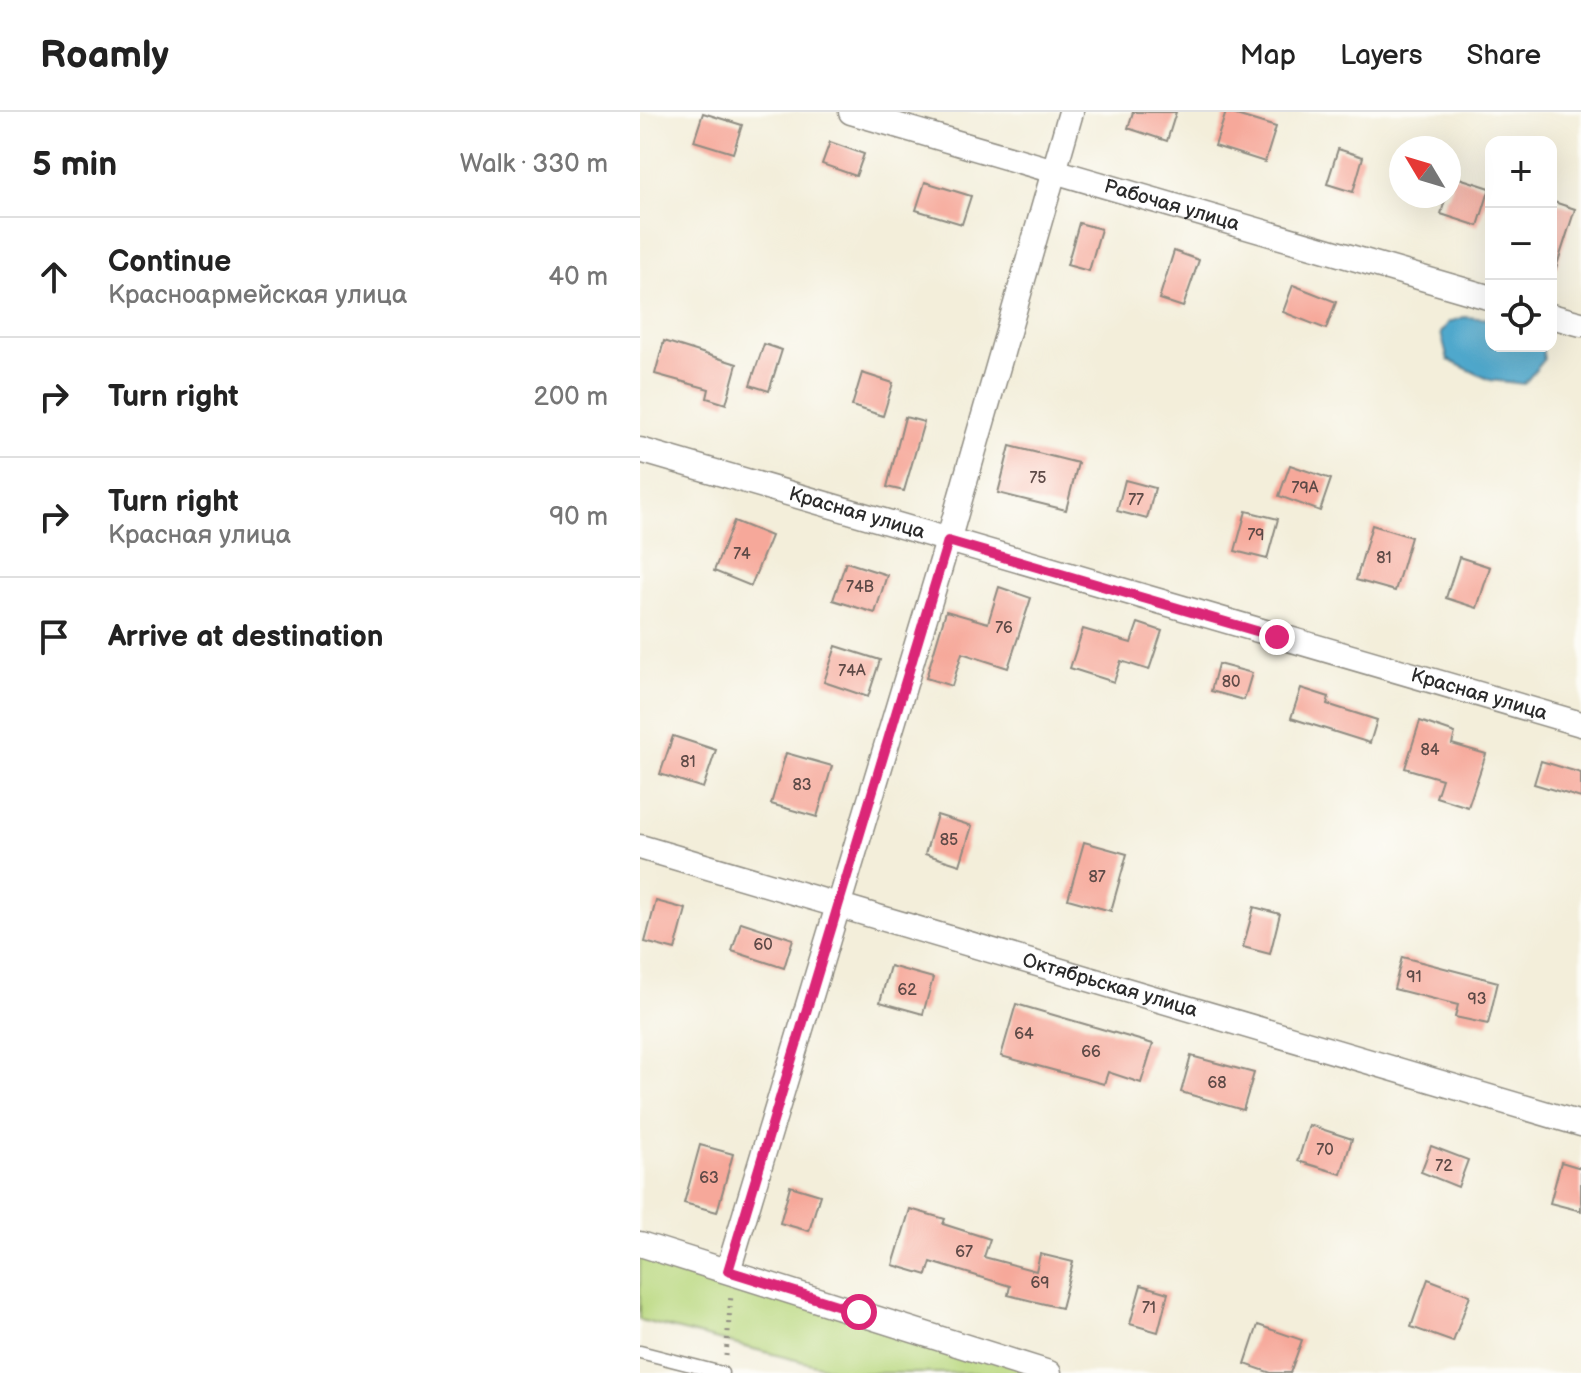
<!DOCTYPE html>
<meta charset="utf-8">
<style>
body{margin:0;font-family:"Balsamiq Sans",sans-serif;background:#f6f6f6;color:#222}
.controls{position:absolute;right:24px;top:24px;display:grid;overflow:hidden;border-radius:16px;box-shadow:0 8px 32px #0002}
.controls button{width:72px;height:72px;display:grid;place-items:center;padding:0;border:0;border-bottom:2px solid #e0e0e0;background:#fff;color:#222;font:40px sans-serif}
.compass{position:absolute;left:749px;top:24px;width:72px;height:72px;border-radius:50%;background:#fff;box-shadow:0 8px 32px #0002;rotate:308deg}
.stop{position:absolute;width:24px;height:24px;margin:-18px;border:6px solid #db2777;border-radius:50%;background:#fff}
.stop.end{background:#db2777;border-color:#fff;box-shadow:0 2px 8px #0008}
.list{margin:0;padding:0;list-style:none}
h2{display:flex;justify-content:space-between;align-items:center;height:104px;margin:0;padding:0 32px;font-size:34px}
h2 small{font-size:26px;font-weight:400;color:#767676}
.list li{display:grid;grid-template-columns:52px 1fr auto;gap:24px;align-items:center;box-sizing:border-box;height:120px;padding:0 32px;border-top:2px solid #e0e0e0}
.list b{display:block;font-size:30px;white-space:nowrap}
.list p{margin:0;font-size:26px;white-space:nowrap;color:#767676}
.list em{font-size:26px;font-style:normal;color:#767676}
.icon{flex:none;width:44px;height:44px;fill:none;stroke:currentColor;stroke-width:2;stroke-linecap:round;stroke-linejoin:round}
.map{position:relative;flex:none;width:941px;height:1261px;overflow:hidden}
header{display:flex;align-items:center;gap:48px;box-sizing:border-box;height:112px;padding:0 40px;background:#fff;border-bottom:2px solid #e0e0e0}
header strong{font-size:38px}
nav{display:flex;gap:44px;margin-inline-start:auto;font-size:28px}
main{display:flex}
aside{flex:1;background:#fff}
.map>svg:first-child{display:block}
.green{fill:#b9d87f;stroke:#728255;stroke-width:2}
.water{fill:#4fa8cc;stroke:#3d6a7c;stroke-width:2}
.building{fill:#f6a89a}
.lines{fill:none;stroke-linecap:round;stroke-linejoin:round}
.service-casing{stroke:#8f8c82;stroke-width:15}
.minor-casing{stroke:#8f8c82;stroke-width:27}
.path{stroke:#8f8c82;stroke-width:5;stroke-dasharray:2 6;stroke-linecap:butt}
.service{stroke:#fff;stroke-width:12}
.minor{stroke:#fff;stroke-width:24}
.route{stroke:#db2777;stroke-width:10}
.labels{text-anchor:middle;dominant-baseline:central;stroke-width:6;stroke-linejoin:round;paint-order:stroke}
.number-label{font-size:16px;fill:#5e4a47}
.street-label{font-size:20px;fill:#2b2b2b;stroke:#fdfcf7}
</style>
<header>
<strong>Roamly</strong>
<nav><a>Map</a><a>Layers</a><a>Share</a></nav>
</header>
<main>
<aside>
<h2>5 min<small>Walk · 330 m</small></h2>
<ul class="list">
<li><svg class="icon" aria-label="ahead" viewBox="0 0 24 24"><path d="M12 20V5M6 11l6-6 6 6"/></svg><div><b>Continue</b><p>Красноармейская улица</p></div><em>40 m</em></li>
<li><svg class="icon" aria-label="right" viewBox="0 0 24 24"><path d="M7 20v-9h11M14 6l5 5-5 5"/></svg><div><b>Turn right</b></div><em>200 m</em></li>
<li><svg class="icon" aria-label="right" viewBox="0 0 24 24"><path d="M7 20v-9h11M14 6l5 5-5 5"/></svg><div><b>Turn right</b><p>Красная улица</p></div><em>90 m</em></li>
<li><svg class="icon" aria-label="arrive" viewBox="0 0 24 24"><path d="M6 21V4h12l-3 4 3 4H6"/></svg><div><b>Arrive at destination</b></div></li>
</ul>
</aside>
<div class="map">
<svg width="941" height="1261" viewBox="0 0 941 1261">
<rect width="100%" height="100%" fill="#fdfcf7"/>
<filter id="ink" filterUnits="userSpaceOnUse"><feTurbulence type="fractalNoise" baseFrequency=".0125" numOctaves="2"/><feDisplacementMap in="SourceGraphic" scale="16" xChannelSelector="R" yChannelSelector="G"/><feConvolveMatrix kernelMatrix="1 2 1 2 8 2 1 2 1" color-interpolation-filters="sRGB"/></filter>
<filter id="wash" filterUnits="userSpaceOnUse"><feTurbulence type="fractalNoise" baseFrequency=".006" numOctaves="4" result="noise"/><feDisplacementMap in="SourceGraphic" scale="32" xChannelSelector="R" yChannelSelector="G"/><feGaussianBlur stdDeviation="1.8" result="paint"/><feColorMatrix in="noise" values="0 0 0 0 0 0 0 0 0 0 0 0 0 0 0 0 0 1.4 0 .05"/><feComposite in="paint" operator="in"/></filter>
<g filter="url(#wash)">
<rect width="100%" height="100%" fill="#f3eeda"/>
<!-- green -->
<polygon class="green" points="0,1132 409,1261 207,1261 0,1208"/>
<!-- water -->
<polygon class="water" points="824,205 851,207 851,234 902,234 904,248 884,272 850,268 808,248 801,221 809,210"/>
<g id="blocks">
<!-- building -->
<g class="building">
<polygon points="493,0 536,0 527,29 488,16"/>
<polygon points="586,0 636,15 625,50 575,34"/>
<polygon points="63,1 102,13 93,41 54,29"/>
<polygon points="190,30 224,42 216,64 182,52"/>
<polygon points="698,37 723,45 713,80 687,72"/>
<polygon points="813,64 850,76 838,114 801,102 806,84 809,84"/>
<polygon points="285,70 331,84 322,112 276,98"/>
<polygon points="911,89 935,97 915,159 911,158"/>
<polygon points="439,111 461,117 449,159 427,153"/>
<polygon points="534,139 559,148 543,195 519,187"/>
<polygon points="653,173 696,190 686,217 643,200"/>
<polygon points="24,229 97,252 86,292 67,286 69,277 15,262"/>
<polygon points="124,232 142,238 129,279 110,273"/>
<polygon points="222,261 253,271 243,304 212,294"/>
<polygon points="265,305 284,310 264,379 247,375"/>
<polygon points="370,334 438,351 426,398 358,381"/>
<polygon points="650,353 691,367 680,399 639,384"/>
<polygon points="485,368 515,376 507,407 477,399"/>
<polygon points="606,399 638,407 627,447 595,439"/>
<polygon points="94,409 131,424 111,474 74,459"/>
<polygon points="732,413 771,425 755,479 716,468"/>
<polygon points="819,445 850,455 837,496 806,486"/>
<polygon points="206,450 247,463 235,501 193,488"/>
<polygon points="359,475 391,486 368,556 322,541 312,574 286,566 306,499 348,511"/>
<polygon points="498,511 522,519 509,558 481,549 474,570 430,556 443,517 491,531"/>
<polygon points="196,534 240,548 228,585 184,570"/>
<polygon points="578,552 612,561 604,588 571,579"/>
<polygon points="661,576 689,585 687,592 737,608 730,631 651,606"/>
<polygon points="780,609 815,621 812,632 846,642 828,695 796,685 802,667 765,656"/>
<polygon points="33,624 76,638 63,676 20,662"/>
<polygon points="146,641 192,654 177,705 131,692"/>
<polygon points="901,649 941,661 941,686 894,672"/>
<polygon points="297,703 332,714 320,753 285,742"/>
<polygon points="444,730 487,742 471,799 428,787"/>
<polygon points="16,789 46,797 35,838 5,830"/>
<polygon points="614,795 640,802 630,842 603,835"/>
<polygon points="101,810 153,827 144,856 92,839"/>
<polygon points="762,845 858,870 848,912 815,905 818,893 754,877"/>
<polygon points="250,854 293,866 283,902 240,890"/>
<polygon points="376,892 513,932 501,971 468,960 464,972 361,944"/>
<polygon points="551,944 614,961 603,998 541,980"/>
<polygon points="669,1013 712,1027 701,1062 658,1049"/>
<polygon points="60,1033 93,1042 77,1100 44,1091"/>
<polygon points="791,1034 828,1048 818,1075 781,1060"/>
<polygon points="921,1050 941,1056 941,1099 910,1091"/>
<polygon points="150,1074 180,1083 169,1119 140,1111"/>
<polygon points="270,1097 305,1107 303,1112 350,1127 344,1145 396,1159 400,1142 433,1150 421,1196 368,1183 370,1174 291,1150 287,1163 253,1153"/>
<polygon points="788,1167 830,1183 813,1230 771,1215"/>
<polygon points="501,1173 528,1181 518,1220 490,1212"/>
<polygon points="618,1213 662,1228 650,1261 631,1261 605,1252"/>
</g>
</g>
</g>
<g filter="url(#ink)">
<use href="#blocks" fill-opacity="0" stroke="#8f8c82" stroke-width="2"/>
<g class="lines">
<!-- service casing -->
<g class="service-casing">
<polyline id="service" points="0,1240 82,1261"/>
</g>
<!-- minor casing -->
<g class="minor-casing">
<g id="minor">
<path id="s1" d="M211,0L851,186"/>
<polyline points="911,204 941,212"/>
<path id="s2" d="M0,338L941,612"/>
<path id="s3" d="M0,735L941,1012"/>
<polyline points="0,1132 409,1261"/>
<polyline points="88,1159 308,429 431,0"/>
</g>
</g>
<!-- path -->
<polyline class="path" points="86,1244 91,1183"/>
<!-- service -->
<use href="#service" class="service"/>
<!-- minor -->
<use href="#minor" class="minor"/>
</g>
</g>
<g class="lines" filter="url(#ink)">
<!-- route -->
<polyline class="route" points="219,1200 88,1159 308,429 637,525"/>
</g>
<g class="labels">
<!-- number labels -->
<g class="number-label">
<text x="398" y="366">75</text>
<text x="665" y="376">79А</text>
<text x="496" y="388">77</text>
<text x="616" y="423">79</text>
<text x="102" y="442">74</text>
<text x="744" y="446">81</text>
<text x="220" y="475">74В</text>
<text x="364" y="516">76</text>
<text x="212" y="559">74А</text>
<text x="591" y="570">80</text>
<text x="790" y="638">84</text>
<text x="48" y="650">81</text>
<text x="162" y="673">83</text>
<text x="309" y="728">85</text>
<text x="457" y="765">87</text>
<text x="123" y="833">60</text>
<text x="774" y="865">91</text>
<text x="267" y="878">62</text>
<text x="837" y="887">93</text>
<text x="384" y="922">64</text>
<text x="451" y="940">66</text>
<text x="577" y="971">68</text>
<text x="685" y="1038">70</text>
<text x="804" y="1054">72</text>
<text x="69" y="1066">63</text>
<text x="324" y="1140">67</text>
<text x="400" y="1171">69</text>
<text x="509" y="1196">71</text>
</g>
<!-- street labels -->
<g class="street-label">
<text stroke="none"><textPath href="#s1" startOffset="334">Рабочая улица</textPath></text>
<text stroke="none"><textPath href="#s2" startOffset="226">Красная улица</textPath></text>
<text stroke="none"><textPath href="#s2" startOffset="874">Красная улица</textPath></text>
<text stroke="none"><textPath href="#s3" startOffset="490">Октябрьская улица</textPath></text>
</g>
</g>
</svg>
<div class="controls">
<button>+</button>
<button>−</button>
<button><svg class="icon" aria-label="locate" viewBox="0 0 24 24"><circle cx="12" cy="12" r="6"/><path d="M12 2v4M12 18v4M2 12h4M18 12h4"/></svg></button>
</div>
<svg class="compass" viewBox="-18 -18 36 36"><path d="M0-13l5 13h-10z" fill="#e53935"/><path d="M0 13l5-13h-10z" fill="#767676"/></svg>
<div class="stop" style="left:219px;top:1200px"></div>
<div class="stop end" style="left:637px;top:525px"></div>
</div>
</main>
